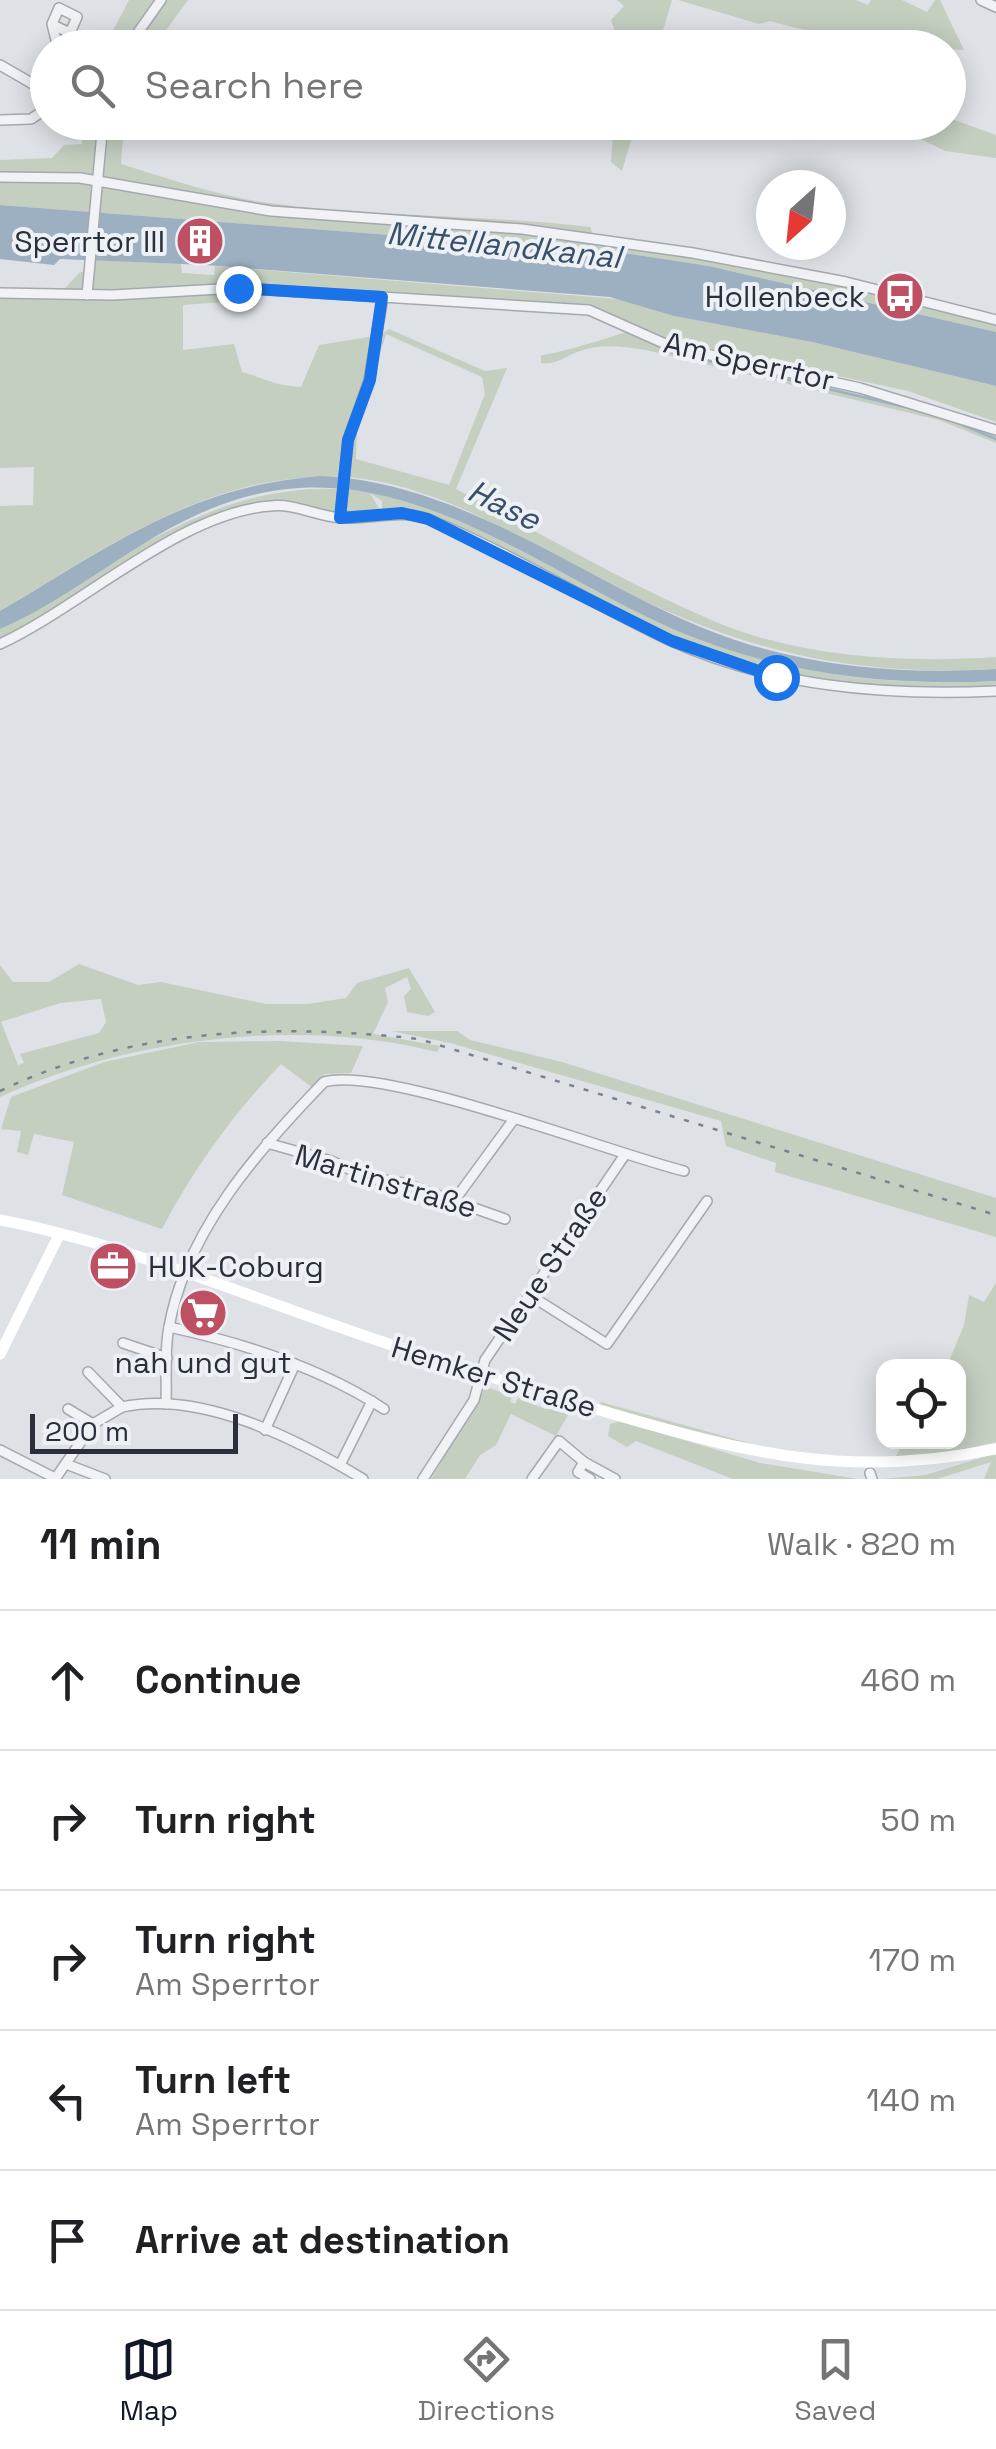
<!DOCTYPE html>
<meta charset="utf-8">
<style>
body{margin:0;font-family:"Space Grotesk",sans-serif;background:#f2f2f2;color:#202124}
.controls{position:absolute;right:30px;bottom:30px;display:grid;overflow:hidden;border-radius:20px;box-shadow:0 5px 25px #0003}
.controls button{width:90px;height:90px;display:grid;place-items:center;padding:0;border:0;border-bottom:2px solid #e0e0e0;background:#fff;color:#202124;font:50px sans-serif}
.compass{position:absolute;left:756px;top:170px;width:90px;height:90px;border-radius:50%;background:#fff;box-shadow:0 5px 25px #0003;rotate:207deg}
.scale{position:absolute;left:30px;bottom:25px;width:208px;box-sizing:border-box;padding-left:10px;border:5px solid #29303b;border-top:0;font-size:28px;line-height:35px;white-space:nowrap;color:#29303b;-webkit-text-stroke:8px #edf0f4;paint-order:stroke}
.stop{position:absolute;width:30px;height:30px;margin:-22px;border:8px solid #1a73e8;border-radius:50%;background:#fff}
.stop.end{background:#1a73e8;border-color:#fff;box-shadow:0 2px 10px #0008}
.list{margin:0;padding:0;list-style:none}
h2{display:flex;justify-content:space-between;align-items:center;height:130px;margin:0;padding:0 40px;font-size:42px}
h2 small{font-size:32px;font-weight:400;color:#757577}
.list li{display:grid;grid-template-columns:65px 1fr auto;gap:30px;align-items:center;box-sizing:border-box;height:140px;padding:0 40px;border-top:2px solid #e0e0e0}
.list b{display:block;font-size:38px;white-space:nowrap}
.list p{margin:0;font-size:32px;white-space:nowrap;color:#757577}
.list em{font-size:32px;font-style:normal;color:#757577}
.icon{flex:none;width:55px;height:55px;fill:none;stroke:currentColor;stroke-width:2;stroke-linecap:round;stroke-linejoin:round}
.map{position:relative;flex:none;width:996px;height:1479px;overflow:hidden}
.search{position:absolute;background:#fff;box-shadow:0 5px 25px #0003;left:30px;right:30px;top:30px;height:110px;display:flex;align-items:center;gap:25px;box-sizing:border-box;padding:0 35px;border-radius:55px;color:#757577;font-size:38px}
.sheet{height:830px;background:#fff}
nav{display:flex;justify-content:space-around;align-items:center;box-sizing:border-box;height:140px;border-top:2px solid #e0e0e0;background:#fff;font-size:28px;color:#757577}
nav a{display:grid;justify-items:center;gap:5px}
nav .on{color:#111827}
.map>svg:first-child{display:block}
.green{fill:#c4cfc0;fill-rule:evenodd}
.water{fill:#9db0c2}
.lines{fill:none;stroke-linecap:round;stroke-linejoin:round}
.stream{stroke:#9db0c2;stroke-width:2.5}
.minor-casing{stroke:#a4a8af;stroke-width:12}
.minor{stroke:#f0f2f5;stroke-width:9}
.secondary{stroke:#fff;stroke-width:11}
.rail{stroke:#79828e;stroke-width:2.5;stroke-dasharray:5 10;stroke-linecap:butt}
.route{stroke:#1a73e8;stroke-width:12}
.labels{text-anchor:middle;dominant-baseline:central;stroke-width:8;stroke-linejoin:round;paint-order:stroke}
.poi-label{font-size:30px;fill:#29303b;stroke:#edf0f4;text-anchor:end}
.street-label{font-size:30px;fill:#29303b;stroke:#edf0f4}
.water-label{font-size:32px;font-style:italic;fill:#38506a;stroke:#edf0f4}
</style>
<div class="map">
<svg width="996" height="1479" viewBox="0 0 996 1479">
<rect width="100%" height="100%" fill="#dee1e6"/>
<!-- green -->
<g class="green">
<polygon points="129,0 188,0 154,47 104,48"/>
<polygon points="617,0 672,0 658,47 620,47 611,20 624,6"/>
<polygon points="678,0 856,0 868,5 871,0 902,0 927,12 935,0 940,0 964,50 869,47 770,21 759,24"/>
<polygon points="949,118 996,135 996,158 945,151 888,123 948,122"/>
<path d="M84,123H124L121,164C170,179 218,196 269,203C375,218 483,214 590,227L595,239L846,282L996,320V332L709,266L624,253L0,205V160L52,158L64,145L82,144Z"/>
<polygon points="614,123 636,123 622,171 611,162"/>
<path d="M91,260L181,264L182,273L214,275L215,266L630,300L674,316L812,342L996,386V422L908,391L698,346L674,348L861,391L996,434V443L939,420L646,350C624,347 602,343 580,351C565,356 558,365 541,363V355C550,356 632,332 636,327L617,316L579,306L242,286L237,301L183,305V350L234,344L242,372C267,379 272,385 301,387L319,345L375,336C365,384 343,427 343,477C211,471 108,547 0,611V506L33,505L34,467L0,468V298H56L80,272L90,271Z"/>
<path d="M389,329L485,371L507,368L456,489C542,534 627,584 716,622C801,658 905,663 996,657V669C843,677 737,649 601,580C520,539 442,486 349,477L351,432L380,335ZM386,334L482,377L485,394L449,485L356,459L357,430Z"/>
<path d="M342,489C453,499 543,568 642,614C760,669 866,688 996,681V689C859,693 765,677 639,622C566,590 459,509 382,510V501L370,493L383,515C337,520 295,500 253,509C162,530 78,596 0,644V629C23,619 44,603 66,590C154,536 235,484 342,489Z"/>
<path d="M79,964L138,985L161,982L266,1004H308L346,998L357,983L409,968L435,1012L428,1016L407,1012L404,996L411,989L407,977L385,988L388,1002L373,1034L440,1046L437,1052C300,1017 127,1038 0,1097V965L13,982H49ZM101,999L106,1022L99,1033L20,1054L24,1063L18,1065L1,1022L60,1003Z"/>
<polygon points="391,1031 457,1031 470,1040 562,1062 996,1198 996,1237 775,1172 776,1163 726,1146 721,1121 450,1043"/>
<path d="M279,1041L363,1046L351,1073L325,1074L313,1088L281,1064C233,1114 194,1168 162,1229L62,1195L74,1142L34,1134L28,1155L17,1152L21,1131L1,1129L11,1097L104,1062L199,1042Z"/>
<path d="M996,1283V1442C846,1479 742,1448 598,1405L601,1402L799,1457L894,1459L904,1442H958V1366H947L964,1325L969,1295L984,1302Z"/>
<polygon points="486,1387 512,1396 510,1402 515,1404 518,1398 545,1409 571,1410 556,1436 511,1414 496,1445 480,1455 465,1479 431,1479"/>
<polygon points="621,1421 760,1463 858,1479 733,1479 636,1441 627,1447 608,1436 610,1424"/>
<polygon points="996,1453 996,1479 984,1479 991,1462 937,1479 880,1479 926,1475"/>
</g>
<!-- water -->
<g class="water">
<polygon points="0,205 624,253 709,266 996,332 996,386 812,342 674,316 610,297 206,265 60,259 54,265 0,259"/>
<path d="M320,476C460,482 572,573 698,626C793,666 894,675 996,669V681C893,686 795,676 698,639C548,582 404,444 232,501C146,529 81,594 0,629V611C109,547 189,486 320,476Z"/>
</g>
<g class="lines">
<!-- stream -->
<g class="stream">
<polyline points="666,351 905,407"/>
<polyline points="951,420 996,439"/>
</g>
<!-- minor casing -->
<g class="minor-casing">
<g id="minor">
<polyline points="981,0 996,7"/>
<polyline points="55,26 70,33 77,17 59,8 52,24 58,48"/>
<polyline points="127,48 161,0"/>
<polyline points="0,65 45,91"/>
<polyline points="0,120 31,119 40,113 48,82"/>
<polyline points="0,177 80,178 271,211 522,229 693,253 846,282 996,320"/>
<polyline points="0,293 113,295 238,288 589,310 670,346 860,388 996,430"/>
<polyline points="87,295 103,122"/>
<polyline points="340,518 348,440 369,380 383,297"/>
<path d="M0,644C82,606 180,513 270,506C296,503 320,518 345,518C374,519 400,509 428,519C511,553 587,601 667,639C772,687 883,696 996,691"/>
<polyline points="267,1143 331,1161 370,1178 403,1183 505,1219"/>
<polyline points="454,1201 514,1119"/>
<polyline points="528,1294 607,1344 707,1201"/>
<path d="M169,1327C243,1343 320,1367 384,1409"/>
<polyline points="123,1343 167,1358"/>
<path d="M88,1372L122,1407C201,1390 297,1439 363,1479"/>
<path d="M166,1404C167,1379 164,1351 169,1327C186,1231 259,1149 324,1082C383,1065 611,1153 684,1171"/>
<polyline points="68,1409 93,1424"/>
<polyline points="265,1430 295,1364"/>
<polyline points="0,1450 55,1478"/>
<polyline points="66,1464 105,1479"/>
<polyline points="340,1465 372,1401"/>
<polyline points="870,1473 872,1479"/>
<polyline points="55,1479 93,1424 122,1407"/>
<polyline points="423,1479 474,1400 485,1360 624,1156"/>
<polyline points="532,1479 559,1441 584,1462"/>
<polyline points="590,1479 578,1472 584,1462 615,1479"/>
</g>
</g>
<!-- minor -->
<use href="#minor" class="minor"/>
<!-- secondary -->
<g class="secondary">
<path d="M0,1220C111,1241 219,1285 325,1322C420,1356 516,1385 613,1414C750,1454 852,1479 996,1449"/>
<polyline points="0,1354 59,1235"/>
</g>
<!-- rail -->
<path class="rail" d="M0,1091C131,1028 277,1023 419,1039L996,1215"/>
</g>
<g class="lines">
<!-- route -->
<polyline class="route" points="238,288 382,297 370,380 348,440 340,518 402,513 428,519 672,641 776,677"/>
</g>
<!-- icons -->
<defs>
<g id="building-disc" transform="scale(2.5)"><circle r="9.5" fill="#be5063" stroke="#edf0f4"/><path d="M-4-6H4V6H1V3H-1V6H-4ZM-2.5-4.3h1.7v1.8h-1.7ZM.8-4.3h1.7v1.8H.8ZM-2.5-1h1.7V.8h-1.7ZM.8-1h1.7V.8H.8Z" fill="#fff"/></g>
<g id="bus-disc" transform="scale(2.5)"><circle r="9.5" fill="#be5063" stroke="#edf0f4"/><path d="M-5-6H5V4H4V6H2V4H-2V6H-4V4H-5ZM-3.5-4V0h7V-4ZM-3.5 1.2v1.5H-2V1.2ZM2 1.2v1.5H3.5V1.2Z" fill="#fff"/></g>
<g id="office-disc" transform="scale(2.5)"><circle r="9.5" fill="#be5063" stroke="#edf0f4"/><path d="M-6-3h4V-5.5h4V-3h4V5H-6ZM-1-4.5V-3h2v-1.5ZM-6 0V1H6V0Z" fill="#fff"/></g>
<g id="supermarket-disc" transform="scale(2.5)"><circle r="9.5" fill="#be5063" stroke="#edf0f4"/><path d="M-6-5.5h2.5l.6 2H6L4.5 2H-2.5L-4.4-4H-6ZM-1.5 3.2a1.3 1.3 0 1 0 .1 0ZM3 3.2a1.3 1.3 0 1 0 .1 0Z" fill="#fff"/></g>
</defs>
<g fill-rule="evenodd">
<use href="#building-disc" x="200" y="241"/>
<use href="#bus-disc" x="900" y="296"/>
<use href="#office-disc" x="113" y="1266"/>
<use href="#supermarket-disc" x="203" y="1313"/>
</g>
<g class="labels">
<!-- poi labels -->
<g class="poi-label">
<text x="165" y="241">Sperrtor III</text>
<text x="865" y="296">Hollenbeck</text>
<text x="148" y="1266" text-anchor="start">HUK-Coburg</text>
<text x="203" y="1362" text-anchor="middle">nah und gut</text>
</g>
<!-- street labels -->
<g class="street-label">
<text transform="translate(749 361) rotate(13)">Am Sperrtor</text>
<text transform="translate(386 1181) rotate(17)">Martinstraße</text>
<text transform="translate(550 1264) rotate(-56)">Neue Straße</text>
<text transform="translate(494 1377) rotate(17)">Hemker Straße</text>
</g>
<!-- water labels -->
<g class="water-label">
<text transform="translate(504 245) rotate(6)">Mittellandkanal</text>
<text transform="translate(504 505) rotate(26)">Hase</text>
</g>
</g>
</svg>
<div class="controls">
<button><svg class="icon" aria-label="locate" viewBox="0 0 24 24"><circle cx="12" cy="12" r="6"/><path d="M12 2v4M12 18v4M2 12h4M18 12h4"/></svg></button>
</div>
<svg class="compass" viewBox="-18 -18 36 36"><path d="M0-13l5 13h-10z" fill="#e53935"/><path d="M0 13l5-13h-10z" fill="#757577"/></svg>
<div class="scale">200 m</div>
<div class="stop" style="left:776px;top:677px"></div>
<div class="stop end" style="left:238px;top:288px"></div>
<div class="search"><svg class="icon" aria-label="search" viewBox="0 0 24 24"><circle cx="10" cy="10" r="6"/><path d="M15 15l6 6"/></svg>Search here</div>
</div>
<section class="sheet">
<h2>11 min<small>Walk · 820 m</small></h2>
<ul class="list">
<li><svg class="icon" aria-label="ahead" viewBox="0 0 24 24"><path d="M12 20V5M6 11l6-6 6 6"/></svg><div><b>Continue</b></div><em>460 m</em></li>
<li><svg class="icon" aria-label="right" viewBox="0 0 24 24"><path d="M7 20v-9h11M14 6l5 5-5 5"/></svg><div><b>Turn right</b></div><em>50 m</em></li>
<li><svg class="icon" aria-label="right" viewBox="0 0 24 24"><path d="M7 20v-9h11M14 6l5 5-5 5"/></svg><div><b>Turn right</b><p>Am Sperrtor</p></div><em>170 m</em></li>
<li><svg class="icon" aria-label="left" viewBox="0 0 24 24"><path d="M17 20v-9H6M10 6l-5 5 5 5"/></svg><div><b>Turn left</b><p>Am Sperrtor</p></div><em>140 m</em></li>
<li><svg class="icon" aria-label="arrive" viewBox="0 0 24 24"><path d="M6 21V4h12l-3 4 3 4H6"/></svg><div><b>Arrive at destination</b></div></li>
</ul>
</section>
<nav>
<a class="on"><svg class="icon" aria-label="map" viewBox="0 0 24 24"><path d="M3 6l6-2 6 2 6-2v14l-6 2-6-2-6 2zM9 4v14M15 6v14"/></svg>Map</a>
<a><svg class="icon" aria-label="directions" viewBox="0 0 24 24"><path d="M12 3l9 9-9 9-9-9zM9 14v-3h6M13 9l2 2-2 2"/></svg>Directions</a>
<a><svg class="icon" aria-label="saved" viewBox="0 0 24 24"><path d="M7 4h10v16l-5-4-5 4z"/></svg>Saved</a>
</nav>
